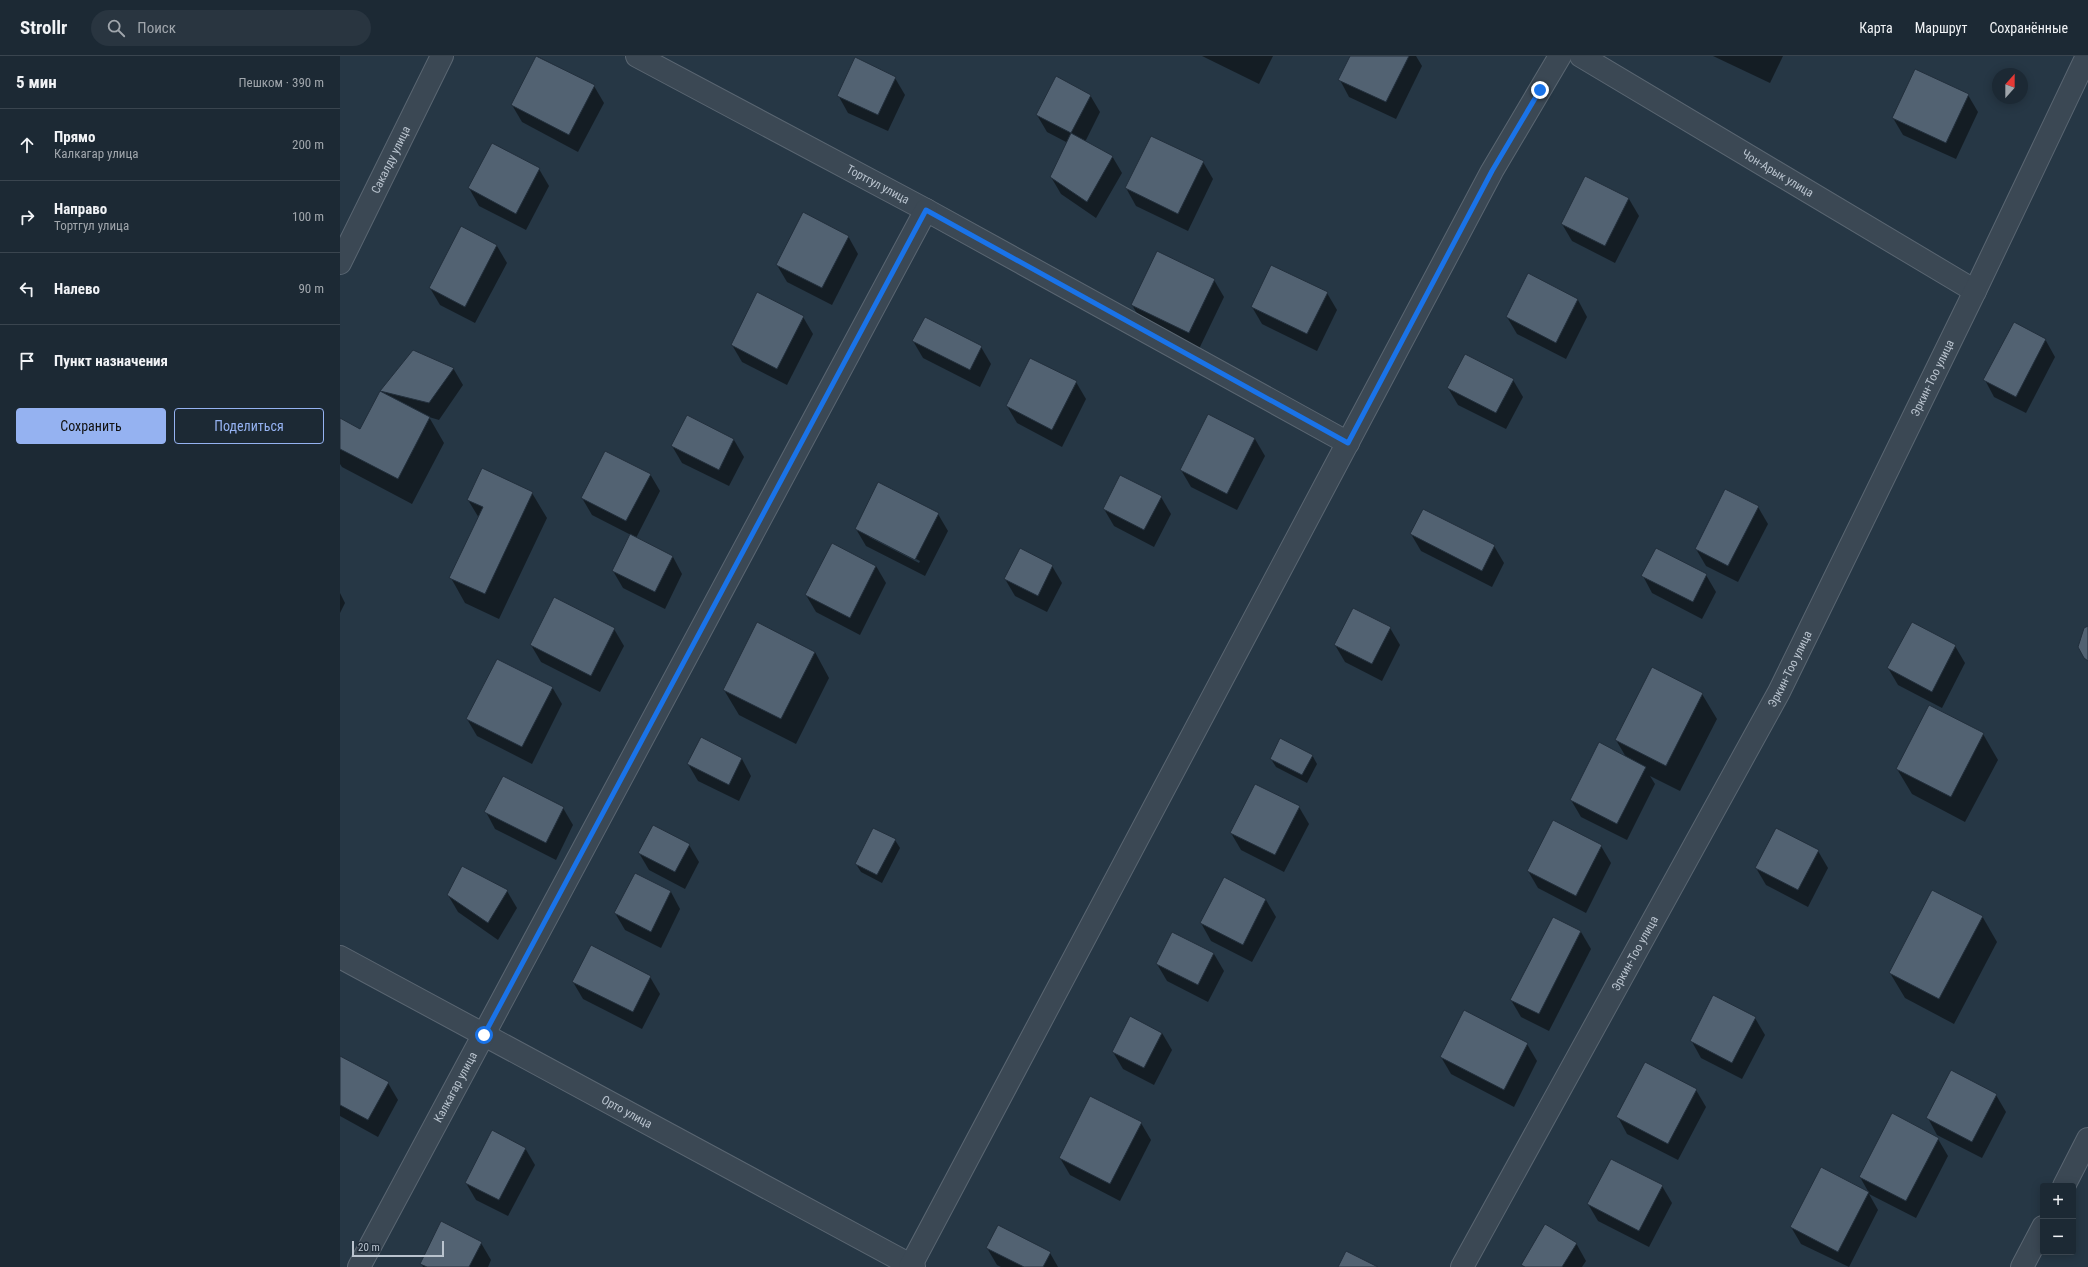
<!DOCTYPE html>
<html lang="ru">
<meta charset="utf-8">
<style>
body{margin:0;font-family:"Roboto Condensed",sans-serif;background:#293540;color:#f1f3f6}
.controls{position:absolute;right:12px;bottom:12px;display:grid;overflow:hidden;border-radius:4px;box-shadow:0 2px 10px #0003}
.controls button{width:36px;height:36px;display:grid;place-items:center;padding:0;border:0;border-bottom:1px solid #3a454f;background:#1c2934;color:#f1f3f6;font:20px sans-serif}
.compass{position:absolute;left:1652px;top:12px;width:36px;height:36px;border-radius:50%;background:#1c2934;box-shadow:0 2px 10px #0003;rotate:21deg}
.scale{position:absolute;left:12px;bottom:10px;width:92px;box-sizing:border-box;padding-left:4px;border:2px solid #b9c3ce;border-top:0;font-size:11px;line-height:14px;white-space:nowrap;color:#b9c3ce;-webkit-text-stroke:3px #202d3a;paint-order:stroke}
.stop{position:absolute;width:12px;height:12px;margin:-9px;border:3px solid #1a73e8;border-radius:50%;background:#fff}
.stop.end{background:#1a73e8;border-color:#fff;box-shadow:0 1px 4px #0008}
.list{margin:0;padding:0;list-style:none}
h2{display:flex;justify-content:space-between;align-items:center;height:52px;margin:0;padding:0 16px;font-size:17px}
h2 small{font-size:13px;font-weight:400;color:#a0a6ac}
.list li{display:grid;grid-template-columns:26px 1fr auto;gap:12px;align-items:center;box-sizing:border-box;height:72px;padding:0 16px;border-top:1px solid #3a454f}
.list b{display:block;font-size:15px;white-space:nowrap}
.list p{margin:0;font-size:13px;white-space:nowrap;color:#a0a6ac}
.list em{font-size:13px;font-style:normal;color:#a0a6ac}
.actions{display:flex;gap:8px;padding:12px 16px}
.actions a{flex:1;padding:9px 0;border:1px solid #95b2f1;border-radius:4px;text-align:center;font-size:14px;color:#95b2f1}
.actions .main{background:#95b2f1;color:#111}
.icon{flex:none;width:22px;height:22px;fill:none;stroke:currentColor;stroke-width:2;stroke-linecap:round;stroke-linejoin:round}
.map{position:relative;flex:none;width:1748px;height:1211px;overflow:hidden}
header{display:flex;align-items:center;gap:24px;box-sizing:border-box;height:56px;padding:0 20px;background:#1c2934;border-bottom:1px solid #3a454f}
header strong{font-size:19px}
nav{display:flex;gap:22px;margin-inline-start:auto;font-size:14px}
.search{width:280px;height:36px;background:#293540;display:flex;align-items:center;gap:10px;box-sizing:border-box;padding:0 14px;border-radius:22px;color:#a0a6ac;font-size:15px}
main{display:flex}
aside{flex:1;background:#1c2934}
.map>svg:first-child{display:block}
.shadow{fill:#0007;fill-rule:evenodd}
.building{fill:#526272;stroke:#222f3c}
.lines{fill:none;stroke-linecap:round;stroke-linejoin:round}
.minor-casing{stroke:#5a6672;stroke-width:24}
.minor{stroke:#3b4854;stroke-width:22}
.route{stroke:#1a73e8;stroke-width:5}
.labels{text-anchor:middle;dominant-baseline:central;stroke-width:3;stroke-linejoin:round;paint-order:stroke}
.street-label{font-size:12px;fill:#b9c3ce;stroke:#202d3a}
</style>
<header>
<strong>Strollr</strong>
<div class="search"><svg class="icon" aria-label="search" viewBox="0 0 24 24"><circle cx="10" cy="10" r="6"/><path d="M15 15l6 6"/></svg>Поиск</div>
<nav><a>Карта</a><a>Маршрут</a><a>Сохранённые</a></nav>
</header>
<main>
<aside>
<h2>5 мин<small>Пешком · 390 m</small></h2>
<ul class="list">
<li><svg class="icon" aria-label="ahead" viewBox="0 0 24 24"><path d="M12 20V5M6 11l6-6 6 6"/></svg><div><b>Прямо</b><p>Калкагар улица</p></div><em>200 m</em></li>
<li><svg class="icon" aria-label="right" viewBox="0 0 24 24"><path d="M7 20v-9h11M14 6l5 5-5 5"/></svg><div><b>Направо</b><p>Тортгул улица</p></div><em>100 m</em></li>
<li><svg class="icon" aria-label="left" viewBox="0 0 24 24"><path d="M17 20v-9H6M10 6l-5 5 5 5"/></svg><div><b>Налево</b></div><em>90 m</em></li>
<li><svg class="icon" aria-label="arrive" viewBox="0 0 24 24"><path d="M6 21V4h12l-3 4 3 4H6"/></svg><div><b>Пункт назначения</b></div></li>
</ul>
<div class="actions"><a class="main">Сохранить</a><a>Поделиться</a></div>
</aside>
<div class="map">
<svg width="1748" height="1211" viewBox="0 0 1748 1211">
<rect width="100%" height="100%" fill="#263745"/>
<!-- shadow -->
<g class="shadow">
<polygon points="197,0 254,30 264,47 238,96 182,66 172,49"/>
<polygon points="862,0 933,0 919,28"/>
<polygon points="1011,0 1076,0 1082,10 1056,63 1009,41 1000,24"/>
<polygon points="1373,0 1443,0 1430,27"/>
<polygon points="555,22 565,39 548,75 508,57 498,39"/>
<polygon points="750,39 760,56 745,86 772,100 782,117 756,162 721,138 711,121 728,87 707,76 697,59"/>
<polygon points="1628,39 1638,56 1616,103 1563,79 1553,62"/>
<polygon points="152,88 199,113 209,130 186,174 139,150 129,132"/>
<polygon points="863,106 873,123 848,175 796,150 786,132"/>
<polygon points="1246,121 1289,143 1299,160 1275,207 1232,185 1222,168"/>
<polygon points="122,171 157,190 167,207 135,267 100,249 90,232"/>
<polygon points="508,180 518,198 492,249 447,226 437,209"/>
<polygon points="1188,218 1238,244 1247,261 1226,303 1177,278 1167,261"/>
<polygon points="874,224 884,241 859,293 802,266 792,249"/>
<polygon points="987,237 997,254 977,295 922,268 912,251"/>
<polygon points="463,261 473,278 447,329 402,306 392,289"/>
<polygon points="1705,283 1715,301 1686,357 1654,341 1645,324"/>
<polygon points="573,285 641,291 651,308 640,331 583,302"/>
<polygon points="73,295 113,312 123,329 99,364 89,361 104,387 72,448 2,411 0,408 0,363 20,374 41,335"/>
<polygon points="1173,324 1183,341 1166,373 1118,349 1108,332"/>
<polygon points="736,326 746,343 722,391 677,367 667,350"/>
<polygon points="868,360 915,383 925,400 897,454 851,431 841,414"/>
<polygon points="347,361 394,384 404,401 389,430 342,407 332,390"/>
<polygon points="310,418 320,435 296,482 333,501 342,518 325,553 283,532 273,515 291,479 252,459 242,442"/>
<polygon points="192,437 207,462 159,563 125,547 111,522 139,462 128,444"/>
<polygon points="821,441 831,458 814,491 774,470 764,453"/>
<polygon points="1418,451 1428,468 1398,526 1366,510 1356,493"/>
<path d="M598,458L608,475L585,520L526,490L516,473ZM529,479L580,505L579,507L529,481Z"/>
<polygon points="1071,478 1154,490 1164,507 1152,531 1081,495"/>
<polygon points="536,510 546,527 520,579 476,556 466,539"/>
<polygon points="712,510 722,527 707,556 675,540 665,523"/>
<polygon points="1366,519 1376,536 1362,563 1312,537 1303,520"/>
<polygon points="0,537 5,547 0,557"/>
<polygon points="1050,572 1060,589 1042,625 1005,606 995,589"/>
<polygon points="274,573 284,590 260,636 201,606 191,589"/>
<polygon points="1615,590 1625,607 1602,652 1558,629 1548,612"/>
<polygon points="475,596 489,622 456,688 399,659 384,634"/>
<polygon points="212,631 222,648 192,708 137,680 127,663"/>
<polygon points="1362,638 1377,663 1340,735 1310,720 1315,728 1287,784 1241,761 1231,744 1286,701 1276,684"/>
<polygon points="1643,678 1658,704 1625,766 1572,738 1557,713"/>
<polygon points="972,699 977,708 967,727 936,711 931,703"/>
<polygon points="402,703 411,720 399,745 358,725 348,708"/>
<polygon points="959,751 969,768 944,816 901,794 891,777"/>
<polygon points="223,752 233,769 216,804 155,773 146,756"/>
<polygon points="555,784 560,792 542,827 521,816 516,808"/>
<polygon points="349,789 359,806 345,833 309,814 299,797"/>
<polygon points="1261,790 1271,807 1246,857 1198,832 1188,815"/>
<polygon points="1478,795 1488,812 1468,851 1426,829 1416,812"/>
<polygon points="295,818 331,836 340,853 321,892 285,874 275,857"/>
<polygon points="167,835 177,852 158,884 118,856 108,839"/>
<polygon points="926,844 936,861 912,906 871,885 861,867"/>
<polygon points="1642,860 1657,886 1614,968 1565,942 1550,917"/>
<polygon points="1241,876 1251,893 1209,975 1181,961 1171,944"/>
<polygon points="833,877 874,898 884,915 868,946 827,925 817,908"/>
<polygon points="310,921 320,938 302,973 243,943 233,926"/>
<polygon points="1415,962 1425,979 1402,1023 1361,1002 1351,984"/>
<polygon points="822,977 832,994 814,1029 783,1013 773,996"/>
<polygon points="1187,988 1197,1005 1174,1051 1111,1018 1101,1001"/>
<polygon points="0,1001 48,1027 58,1044 38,1081 0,1060"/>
<polygon points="1356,1034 1366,1051 1338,1104 1287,1078 1278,1061"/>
<polygon points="1656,1039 1666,1056 1642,1102 1597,1079 1588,1062"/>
<polygon points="801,1067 811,1084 780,1145 730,1119 720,1102"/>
<polygon points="1598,1083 1608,1100 1576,1162 1529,1138 1538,1154 1509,1211 1461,1188 1451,1171 1481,1112 1529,1137 1520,1121"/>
<polygon points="185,1092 195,1109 168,1160 136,1144 126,1127"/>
<polygon points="1322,1130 1332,1147 1309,1191 1258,1165 1248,1148"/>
<polygon points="141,1187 151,1204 148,1211 83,1211 81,1207"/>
<polygon points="1236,1187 1246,1205 1242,1211 1184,1211 1182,1209"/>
<polygon points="647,1192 710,1197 718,1211 661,1211 657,1209"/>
</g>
<!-- building -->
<g class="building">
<polygon points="196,0 255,29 229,79 171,49"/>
<polygon points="1010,0 1069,0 1046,46 998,24"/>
<polygon points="515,1 556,21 538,59 497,40"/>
<polygon points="1575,13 1629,38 1606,87 1552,62"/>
<polygon points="716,20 751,39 731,77 696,59"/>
<polygon points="731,77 773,100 747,146 710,121"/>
<polygon points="811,80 864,105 838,158 785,132"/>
<polygon points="152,87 200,112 176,158 128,132"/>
<polygon points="1245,120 1289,142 1265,190 1221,168"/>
<polygon points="463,156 509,180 482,232 436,209"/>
<polygon points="121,170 157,189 125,251 89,232"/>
<polygon points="817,195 875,223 849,277 791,249"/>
<polygon points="931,209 988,236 967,278 911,251"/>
<polygon points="1188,217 1238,243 1216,287 1166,261"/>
<polygon points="417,236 464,260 437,313 391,289"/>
<polygon points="585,261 642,290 630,314 572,285"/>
<polygon points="1674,266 1706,283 1676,341 1643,324"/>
<polygon points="73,294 114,312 89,347 40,335"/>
<polygon points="1125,298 1174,323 1156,357 1107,332"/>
<polygon points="690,302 737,325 712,374 666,350"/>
<polygon points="40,335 90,361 58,423 0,393 0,362 20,373"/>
<polygon points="868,358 915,382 887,438 840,414"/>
<polygon points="347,359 394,383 379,414 331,390"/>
<polygon points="265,395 311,418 286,465 241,442"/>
<polygon points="142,412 193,436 145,538 109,522 143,451 127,444"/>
<polygon points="780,419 822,440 804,474 763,453"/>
<polygon points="538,426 599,457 575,504 515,473"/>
<polygon points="1385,433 1419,450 1388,510 1355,493"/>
<polygon points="1083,453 1155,489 1142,515 1070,478"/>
<polygon points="290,478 333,500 315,536 272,515"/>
<polygon points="492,487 536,510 510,562 465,539"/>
<polygon points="680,492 713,509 698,540 664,523"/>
<polygon points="1316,492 1367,518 1353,546 1301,520"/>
<polygon points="214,541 275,572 251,620 190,589"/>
<polygon points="1013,552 1051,571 1032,608 994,589"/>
<polygon points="417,566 475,596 441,663 383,634"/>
<polygon points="1572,566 1616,589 1592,636 1547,612"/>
<polygon points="1748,570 1748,605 1744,602 1738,591 1744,572"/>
<polygon points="157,603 213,631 182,691 126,663"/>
<polygon points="1312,611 1363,637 1326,710 1275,684"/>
<polygon points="1589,649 1644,677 1611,741 1556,713"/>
<polygon points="361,681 402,702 389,729 347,708"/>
<polygon points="940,682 973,699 962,719 930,703"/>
<polygon points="1259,686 1306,711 1277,768 1230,744"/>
<polygon points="163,720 224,751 206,787 144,756"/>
<polygon points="915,728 960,750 935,799 890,777"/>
<polygon points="1213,764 1262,789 1236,840 1187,815"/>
<polygon points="313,769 350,788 335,816 298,797"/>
<polygon points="533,772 556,783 537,819 515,808"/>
<polygon points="1436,772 1479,794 1458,834 1415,812"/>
<polygon points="122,810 168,834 148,867 107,839"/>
<polygon points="295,817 331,835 311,876 274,857"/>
<polygon points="884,821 926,843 903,889 860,867"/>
<polygon points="1592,834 1643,860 1599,943 1549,917"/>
<polygon points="1213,861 1241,875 1199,958 1170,944"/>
<polygon points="832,876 874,897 858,929 816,908"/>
<polygon points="251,889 311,920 293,956 232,926"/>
<polygon points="1373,939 1416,961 1392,1007 1350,985"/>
<polygon points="1124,954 1188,987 1164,1034 1100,1001"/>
<polygon points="790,960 822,977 804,1012 772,996"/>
<polygon points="0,1000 49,1026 28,1064 0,1049"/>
<polygon points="1305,1006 1357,1033 1328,1088 1276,1061"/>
<polygon points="1611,1014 1657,1038 1632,1086 1586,1062"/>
<polygon points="750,1040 802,1066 770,1128 719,1102"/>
<polygon points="1552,1057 1599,1082 1566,1145 1519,1121"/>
<polygon points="152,1074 186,1092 159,1144 125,1127"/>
<polygon points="1271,1103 1323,1129 1299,1175 1247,1148"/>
<polygon points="1481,1111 1529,1136 1498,1196 1450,1171"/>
<polygon points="101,1165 142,1186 129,1211 87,1211 80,1208"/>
<polygon points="1205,1168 1237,1187 1222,1211 1185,1211 1181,1209"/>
<polygon points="658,1169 711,1196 703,1211 684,1211 646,1192"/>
<polygon points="1006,1195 1038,1211 998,1211"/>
</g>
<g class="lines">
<!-- minor casing -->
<g class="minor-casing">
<g id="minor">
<path id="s1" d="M297,0L586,154L1008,387"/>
<path id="s2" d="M1241,0L1635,235"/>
<path id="s3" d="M0,207L102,0"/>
<path id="s4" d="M0,901L574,1211"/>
<polyline points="1724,1130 1748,1083"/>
<path id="s5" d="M19,1211L586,154"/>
<polyline points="570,1211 1152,115 1220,0"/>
<path id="s6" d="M1122,1211L1439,636L1635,235L1747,0"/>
<polyline points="1682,1211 1703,1171"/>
</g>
</g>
<!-- minor -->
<use href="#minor" class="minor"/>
</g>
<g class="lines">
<!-- route -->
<polyline class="route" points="144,979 586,154 1008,387 1152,115 1200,34"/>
</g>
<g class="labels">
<!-- street labels -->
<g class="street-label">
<text stroke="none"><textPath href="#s3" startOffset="115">Сакалду улица</textPath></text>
<text stroke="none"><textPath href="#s2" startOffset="229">Чон-Арык улица</textPath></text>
<text stroke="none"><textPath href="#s1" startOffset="273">Тортгул улица</textPath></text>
<text stroke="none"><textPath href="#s6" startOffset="1006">Эркин-Тоо улица</textPath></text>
<text stroke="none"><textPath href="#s6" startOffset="682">Эркин-Тоо улица</textPath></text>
<text stroke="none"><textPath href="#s6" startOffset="358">Эркин-Тоо улица</textPath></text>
<text stroke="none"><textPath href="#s5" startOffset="204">Калкагар улица</textPath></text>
<text stroke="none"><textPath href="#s4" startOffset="326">Орто улица</textPath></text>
</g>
</g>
</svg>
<div class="controls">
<button>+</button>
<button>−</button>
</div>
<svg class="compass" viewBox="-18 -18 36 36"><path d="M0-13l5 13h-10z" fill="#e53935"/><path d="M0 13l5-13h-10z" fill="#a0a6ac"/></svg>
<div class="scale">20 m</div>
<div class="stop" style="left:144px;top:979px"></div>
<div class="stop end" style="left:1200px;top:34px"></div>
</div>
</main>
